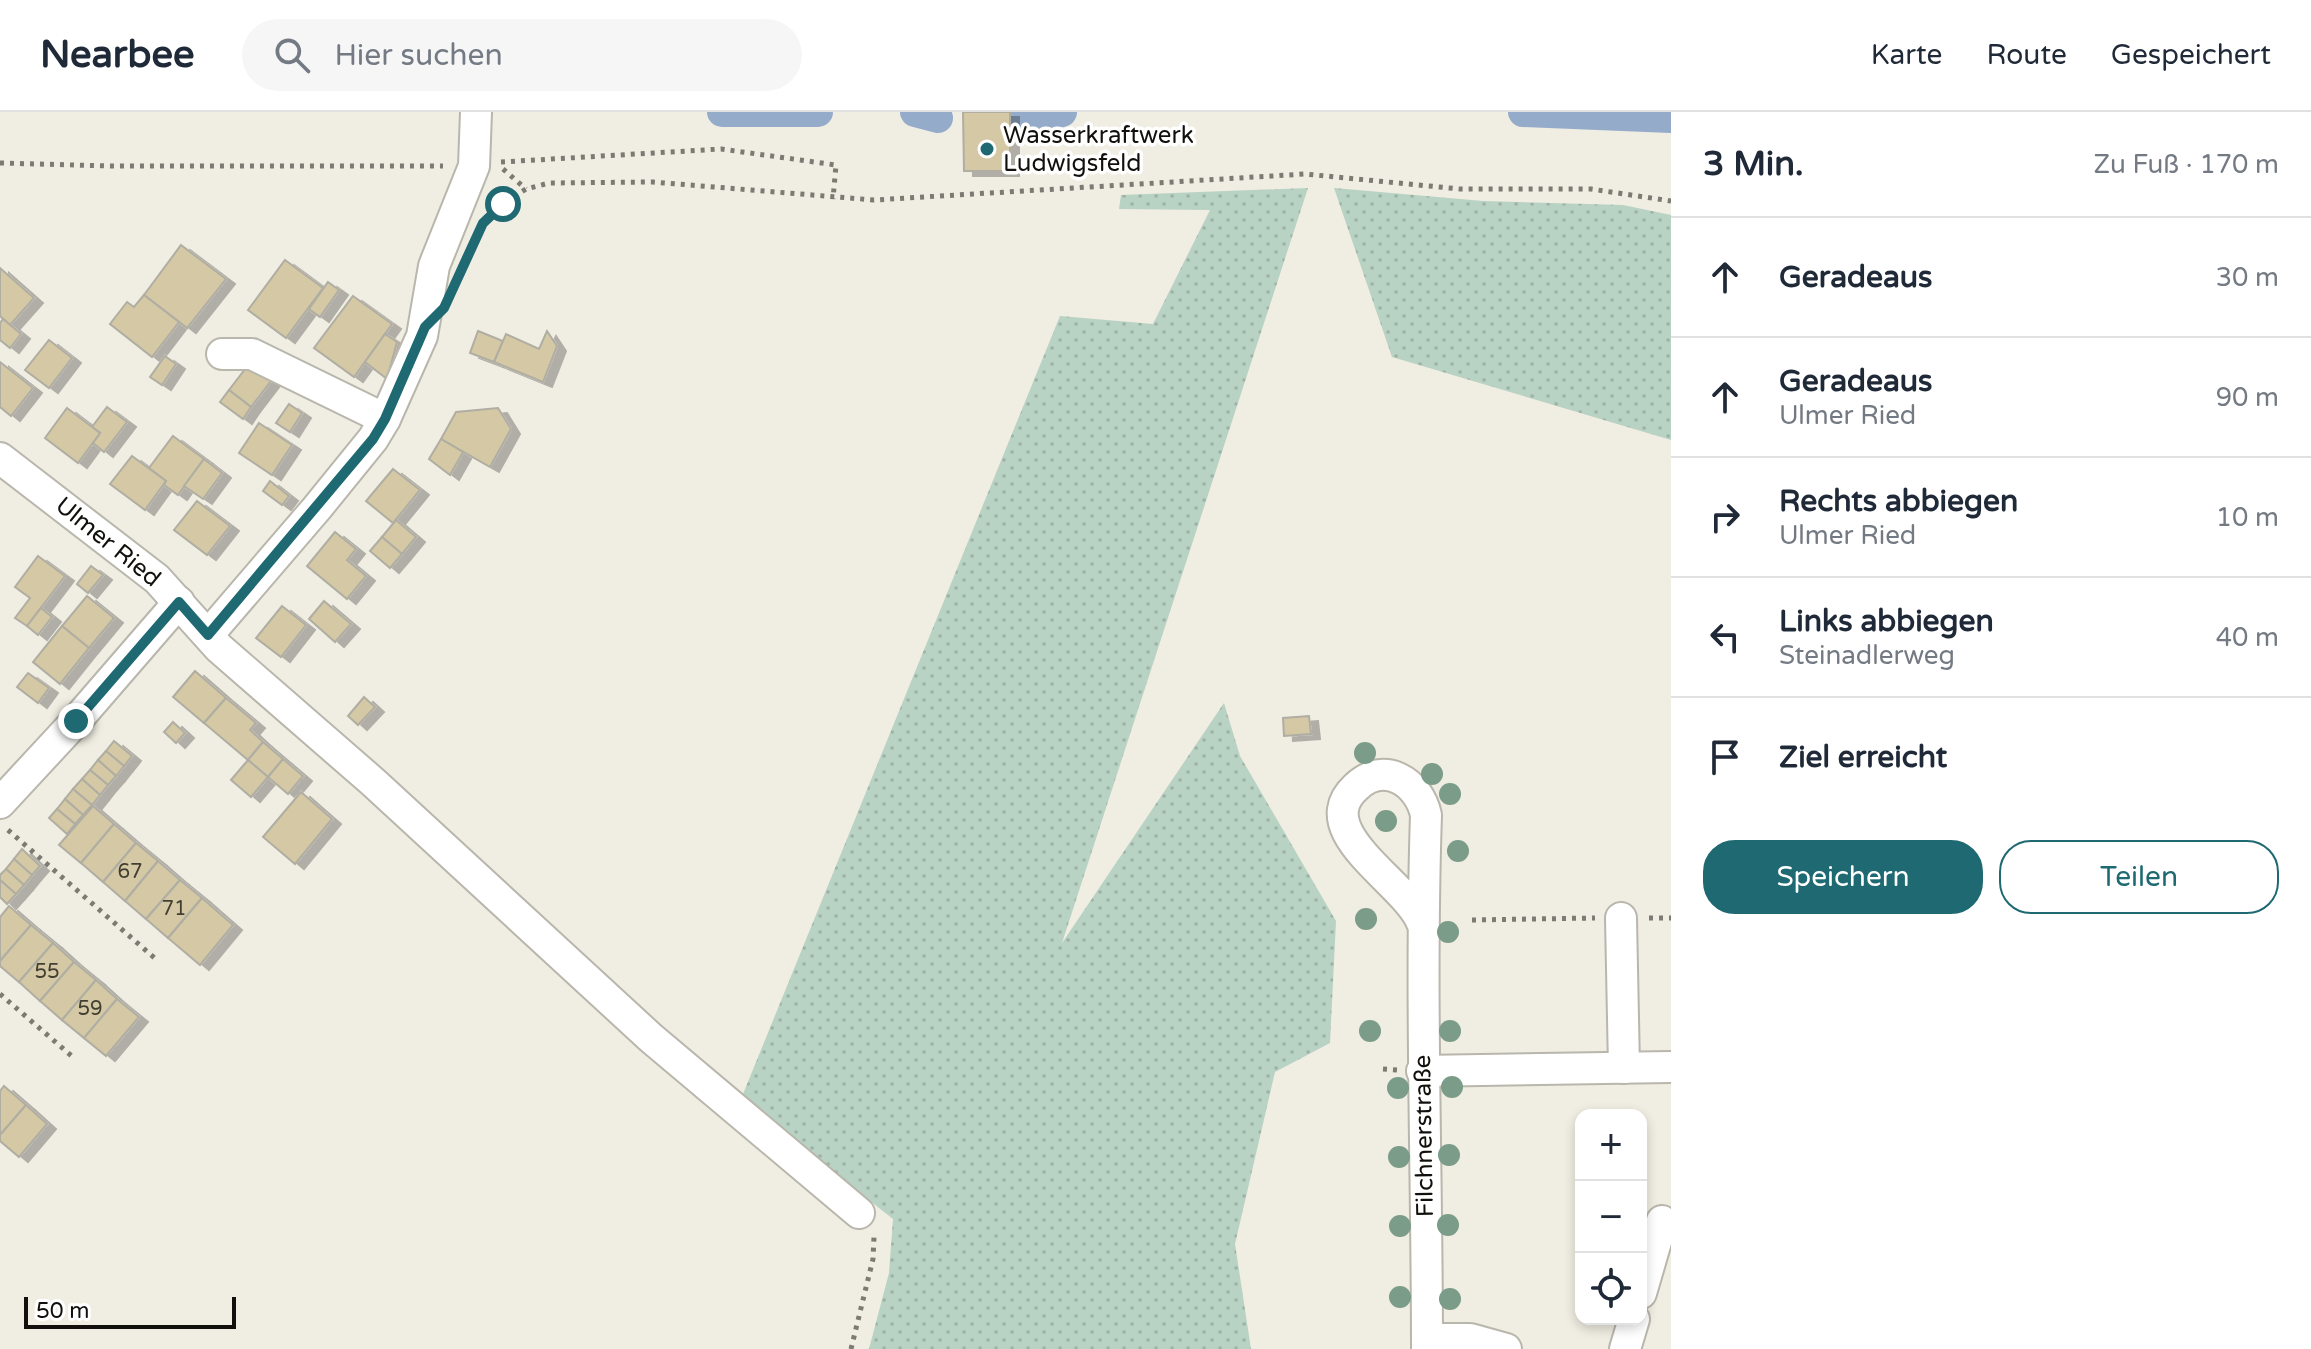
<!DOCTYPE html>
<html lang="de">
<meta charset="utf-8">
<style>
body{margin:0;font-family:"Varela Round",sans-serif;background:#f6f6f7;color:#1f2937}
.controls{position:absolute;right:24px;bottom:24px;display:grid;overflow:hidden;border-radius:16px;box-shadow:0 4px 12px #0003}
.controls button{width:72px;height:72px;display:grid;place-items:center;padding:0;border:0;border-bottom:2px solid #e0e1e3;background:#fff;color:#1f2937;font:40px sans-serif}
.scale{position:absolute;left:24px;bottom:20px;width:212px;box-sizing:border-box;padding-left:8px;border:4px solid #11100c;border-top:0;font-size:22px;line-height:28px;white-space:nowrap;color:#11100c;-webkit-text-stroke:6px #fff;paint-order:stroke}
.stop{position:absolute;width:24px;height:24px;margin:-18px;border:6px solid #1e6972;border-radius:50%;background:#fff}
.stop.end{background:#1e6972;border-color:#fff;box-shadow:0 2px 8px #0008}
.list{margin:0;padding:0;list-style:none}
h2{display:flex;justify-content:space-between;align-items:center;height:104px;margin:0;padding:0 32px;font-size:34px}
h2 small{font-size:26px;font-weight:400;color:#747a83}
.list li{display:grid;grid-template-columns:52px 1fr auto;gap:24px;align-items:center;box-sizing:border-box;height:120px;padding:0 32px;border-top:2px solid #e0e1e3}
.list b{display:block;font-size:30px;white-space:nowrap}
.list p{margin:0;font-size:26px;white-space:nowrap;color:#747a83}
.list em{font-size:26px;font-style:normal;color:#747a83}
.actions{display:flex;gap:16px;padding:24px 32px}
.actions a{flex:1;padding:18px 0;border:2px solid #1e6972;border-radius:32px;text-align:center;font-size:28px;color:#1e6972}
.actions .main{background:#1e6972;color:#fff}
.icon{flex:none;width:44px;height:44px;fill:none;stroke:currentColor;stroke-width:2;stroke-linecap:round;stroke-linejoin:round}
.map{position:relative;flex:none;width:1671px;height:1237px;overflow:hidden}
header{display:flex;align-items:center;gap:48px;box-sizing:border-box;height:112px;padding:0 40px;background:#fff;border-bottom:2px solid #e0e1e3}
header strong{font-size:38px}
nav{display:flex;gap:44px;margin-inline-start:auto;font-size:28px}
.search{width:560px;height:72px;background:#f6f6f7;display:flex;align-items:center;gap:20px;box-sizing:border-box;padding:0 28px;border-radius:44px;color:#747a83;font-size:30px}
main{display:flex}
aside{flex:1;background:#fff}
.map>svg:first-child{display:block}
.green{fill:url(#green-dots)}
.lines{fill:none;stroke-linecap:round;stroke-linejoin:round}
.canal{stroke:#95abca;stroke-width:30}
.building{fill:#d4c9a4;stroke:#b0ada3;stroke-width:2;filter:url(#shadow)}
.minor-casing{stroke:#b9b6ac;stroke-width:34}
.path{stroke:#7c7a72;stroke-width:5;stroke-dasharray:4 6;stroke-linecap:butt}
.minor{stroke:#fff;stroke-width:30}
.tree{fill:#7a9c88}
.route{stroke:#1e6972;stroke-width:10}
.poi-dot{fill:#1e6972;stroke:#fff;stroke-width:3}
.labels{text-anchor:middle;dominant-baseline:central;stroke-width:7;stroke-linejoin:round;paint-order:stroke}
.number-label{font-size:20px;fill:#423e32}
.poi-label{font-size:24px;fill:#11100c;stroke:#fff;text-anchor:start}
.street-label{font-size:24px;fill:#11100c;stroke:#fff}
</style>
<header>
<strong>Nearbee</strong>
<div class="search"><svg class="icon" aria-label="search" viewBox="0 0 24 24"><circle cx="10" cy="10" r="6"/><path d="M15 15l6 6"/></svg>Hier suchen</div>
<nav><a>Karte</a><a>Route</a><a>Gespeichert</a></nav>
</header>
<main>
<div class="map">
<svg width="1671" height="1237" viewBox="0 0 1671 1237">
<defs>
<pattern id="green-dots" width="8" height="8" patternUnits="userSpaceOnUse" patternTransform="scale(2)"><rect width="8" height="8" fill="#b8d2c3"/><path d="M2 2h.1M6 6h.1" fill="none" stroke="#9db3a6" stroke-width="1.8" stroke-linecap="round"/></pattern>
<filter id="shadow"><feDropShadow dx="9" dy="5" stdDeviation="0" flood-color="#0004"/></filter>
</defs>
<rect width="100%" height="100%" fill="#f0ede2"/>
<!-- green -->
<g class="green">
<polygon points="1308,76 1062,831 1224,591 1240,644 1336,809 1330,931 1275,960 1235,1132 1251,1237 869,1237 889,1161 893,1107 741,987 1060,204 1153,212 1210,98 1119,97 1121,83"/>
<polygon points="1334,76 1483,89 1623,93 1671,103 1671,328 1392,245"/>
</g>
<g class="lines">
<!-- canal -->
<g class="canal">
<polyline points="722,0 818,0"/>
<polyline points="915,0 938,6"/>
<polyline points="1523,0 1671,6"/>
<polyline points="1010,14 1062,0"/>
</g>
</g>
<!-- building -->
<g class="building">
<polygon points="963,0 1010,0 1010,59 964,59"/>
<polygon points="181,133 226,167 187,216 144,183"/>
<polygon points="285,148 323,176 286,226 248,198"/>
<polygon points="0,156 34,186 10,213 0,204"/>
<polygon points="328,170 339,178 320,205 309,197"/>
<polygon points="144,183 179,210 152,245 110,212 127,190 134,195"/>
<polygon points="353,184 392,212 354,265 314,236"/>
<polygon points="3,207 21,222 10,236 0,228 0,211"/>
<polygon points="478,219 503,229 494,250 470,241"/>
<polygon points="547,219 557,234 543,270 494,250 506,222 539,237"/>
<polygon points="385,222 397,230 387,267 365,250"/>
<polygon points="49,228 72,246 49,276 25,258"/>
<polygon points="165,244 176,252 162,273 150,265"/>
<polygon points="0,250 33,276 11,304 0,295"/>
<polygon points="249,252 274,265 251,295 229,278"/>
<polygon points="229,278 251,295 243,307 220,290"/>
<polygon points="289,292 302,301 290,320 276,311"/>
<polygon points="107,295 127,310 104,340 93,331 100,321 92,315"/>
<polygon points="67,296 100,321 78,351 45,326"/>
<polygon points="498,296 511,317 490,355 441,327 456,300"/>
<polygon points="259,311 292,333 272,363 239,341"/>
<polygon points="173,324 204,347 178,383 164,373 166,369 149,356"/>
<polygon points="441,327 463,340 450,363 429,347"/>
<polygon points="132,344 166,369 145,398 110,372"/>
<polygon points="204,347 222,361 203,387 184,374"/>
<polygon points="393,357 420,378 393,411 366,389"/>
<polygon points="270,369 289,384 282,393 263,379"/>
<polygon points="197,389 230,414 207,443 174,418"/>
<polygon points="396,408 416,425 402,442 382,425"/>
<polygon points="335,420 356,437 347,448 366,464 347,487 307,454"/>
<polygon points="382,425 402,442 390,456 370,439"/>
<polygon points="38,444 65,464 27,514 15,506 30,486 15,475"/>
<polygon points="91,454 103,463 88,481 77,472"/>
<polygon points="87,484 114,506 89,536 62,514"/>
<polygon points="324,489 351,512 335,530 309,507"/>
<polygon points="282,494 306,513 281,545 256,526"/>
<polygon points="41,496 52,505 38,523 27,514"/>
<polygon points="62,514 89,536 60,572 33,550"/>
<polygon points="195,559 226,586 204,611 173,585"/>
<polygon points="28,561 49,576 38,591 17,575"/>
<polygon points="364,585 375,595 358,613 348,604"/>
<polygon points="226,586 256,611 250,618 263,630 248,648 204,611"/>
<polygon points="1309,604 1311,622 1284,624 1283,606"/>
<polygon points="173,610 185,621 176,631 164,620"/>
<polygon points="114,629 132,644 124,654 106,639"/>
<polygon points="263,630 283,647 268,665 248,648"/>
<polygon points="106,639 124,654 116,664 98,648"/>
<polygon points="283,647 303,664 288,682 268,665"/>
<polygon points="98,648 116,664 108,673 90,658"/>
<polygon points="248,648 268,665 251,685 231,668"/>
<polygon points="90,658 108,673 100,683 82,667"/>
<polygon points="82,667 100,683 92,693 73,677"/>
<polygon points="73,677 92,693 83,703 65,687"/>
<polygon points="301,680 332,707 295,752 263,725"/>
<polygon points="65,687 83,703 75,712 57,697"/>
<polygon points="93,694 114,712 81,751 59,733"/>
<polygon points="57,697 75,712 67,722 49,706"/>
<polygon points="114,712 136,731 103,770 81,751"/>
<polygon points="136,731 158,749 125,789 103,770"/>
<polygon points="22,737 40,754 32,763 14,747"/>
<polygon points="14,747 32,763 24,773 6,757"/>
<polygon points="158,749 180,768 146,807 125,789"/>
<polygon points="6,757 24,773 16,782 0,768 0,763"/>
<polygon points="0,768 16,782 7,792 0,785"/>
<polygon points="180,768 202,786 168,826 146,807"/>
<polygon points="202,786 233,813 200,853 168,826"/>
<polygon points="9,794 31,813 0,849 0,805"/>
<polygon points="31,813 53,831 19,870 0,854 0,849"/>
<polygon points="53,831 74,850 40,889 19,870"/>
<polygon points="74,850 96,868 62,908 40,889"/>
<polygon points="96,868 117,887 84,926 62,908"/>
<polygon points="117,887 139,905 106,944 84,926"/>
<polygon points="4,974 26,993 0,1023 0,979"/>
<polygon points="26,993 47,1012 19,1045 0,1029 0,1023"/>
</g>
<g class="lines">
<!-- minor casing -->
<g class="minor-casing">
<g id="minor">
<polyline points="222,242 252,242 385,307"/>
<polyline points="0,346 157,467 219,536 373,670 651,926 859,1101"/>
<polyline points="208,523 317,396 373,327 385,307 422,224 434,154 474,54 476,0"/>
<polyline points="0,691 76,609 179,490"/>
<polyline points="1621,806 1624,956"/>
<path d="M1422,811C1408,771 1307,720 1356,675C1384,648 1419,670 1426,703C1420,881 1427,1059 1427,1237"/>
<polyline points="1422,959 1671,955"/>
<polyline points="1641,1181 1662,1109"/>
<polyline points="1427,1227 1470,1227 1506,1237"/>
<polyline points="1625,1237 1634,1207"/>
</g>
</g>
<!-- path -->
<g class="path">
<polyline points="501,50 721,37 836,53 833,87"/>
<polyline points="0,51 112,54 443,54"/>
<polyline points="503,57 526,77"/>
<polyline points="483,110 503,92 526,77 549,71 653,70 874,88 1305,62 1460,77 1591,77 1671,89"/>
<polyline points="8,718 158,849"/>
<polyline points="1649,806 1671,806"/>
<polyline points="1472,808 1595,806"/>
<polyline points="0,882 74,946"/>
<polyline points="1383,957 1397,958"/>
<polyline points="851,1237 873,1147 874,1125"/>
</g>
<!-- minor -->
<use href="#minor" class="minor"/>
</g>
<!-- trees -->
<g class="tree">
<circle cx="1365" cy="641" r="11"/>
<circle cx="1432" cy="662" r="11"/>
<circle cx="1450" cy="682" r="11"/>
<circle cx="1386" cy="709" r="11"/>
<circle cx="1458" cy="739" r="11"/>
<circle cx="1366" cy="807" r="11"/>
<circle cx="1448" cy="820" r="11"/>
<circle cx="1370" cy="919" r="11"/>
<circle cx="1450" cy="919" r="11"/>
<circle cx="1452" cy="975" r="11"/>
<circle cx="1398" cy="976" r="11"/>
<circle cx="1449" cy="1043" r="11"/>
<circle cx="1399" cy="1045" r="11"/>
<circle cx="1448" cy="1113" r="11"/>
<circle cx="1400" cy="1114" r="11"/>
<circle cx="1400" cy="1185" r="11"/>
<circle cx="1450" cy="1187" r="11"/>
</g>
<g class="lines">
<!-- route -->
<polyline class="route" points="76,609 179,490 208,523 373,327 385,307 425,215 444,196 483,111 503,92"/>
</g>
<!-- markers -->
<circle class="poi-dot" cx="987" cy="37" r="8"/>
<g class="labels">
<!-- number labels -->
<g class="number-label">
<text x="130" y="760">67</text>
<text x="174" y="797">71</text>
<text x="47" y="860">55</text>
<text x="90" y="897">59</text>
</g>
<!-- poi labels -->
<g class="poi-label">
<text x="1003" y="23">Wasserkraftwerk<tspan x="1003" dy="28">Ludwigsfeld</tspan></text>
</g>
<!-- street labels -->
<g class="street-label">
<text transform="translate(108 430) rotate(39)">Ulmer Ried</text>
<text transform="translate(1424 1024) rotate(-91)">Filchnerstraße</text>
</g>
</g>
</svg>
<div class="controls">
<button>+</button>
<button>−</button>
<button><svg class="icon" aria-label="locate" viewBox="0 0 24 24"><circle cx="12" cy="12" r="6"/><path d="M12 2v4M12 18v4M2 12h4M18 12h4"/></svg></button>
</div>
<div class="scale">50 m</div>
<div class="stop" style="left:503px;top:92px"></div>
<div class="stop end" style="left:76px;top:609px"></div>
</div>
<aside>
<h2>3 Min.<small>Zu Fuß · 170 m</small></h2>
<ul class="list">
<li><svg class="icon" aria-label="ahead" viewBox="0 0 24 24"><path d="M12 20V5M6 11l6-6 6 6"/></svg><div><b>Geradeaus</b></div><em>30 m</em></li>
<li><svg class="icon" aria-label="ahead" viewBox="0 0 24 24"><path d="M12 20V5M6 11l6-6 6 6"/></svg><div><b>Geradeaus</b><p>Ulmer Ried</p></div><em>90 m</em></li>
<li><svg class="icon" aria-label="right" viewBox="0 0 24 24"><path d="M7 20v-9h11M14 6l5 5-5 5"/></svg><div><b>Rechts abbiegen</b><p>Ulmer Ried</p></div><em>10 m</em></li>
<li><svg class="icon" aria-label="left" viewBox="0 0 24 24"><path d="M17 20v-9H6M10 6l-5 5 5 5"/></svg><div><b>Links abbiegen</b><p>Steinadlerweg</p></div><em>40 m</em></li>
<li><svg class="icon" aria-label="arrive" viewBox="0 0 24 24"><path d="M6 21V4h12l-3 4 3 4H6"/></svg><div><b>Ziel erreicht</b></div></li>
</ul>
<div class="actions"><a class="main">Speichern</a><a>Teilen</a></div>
</aside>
</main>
